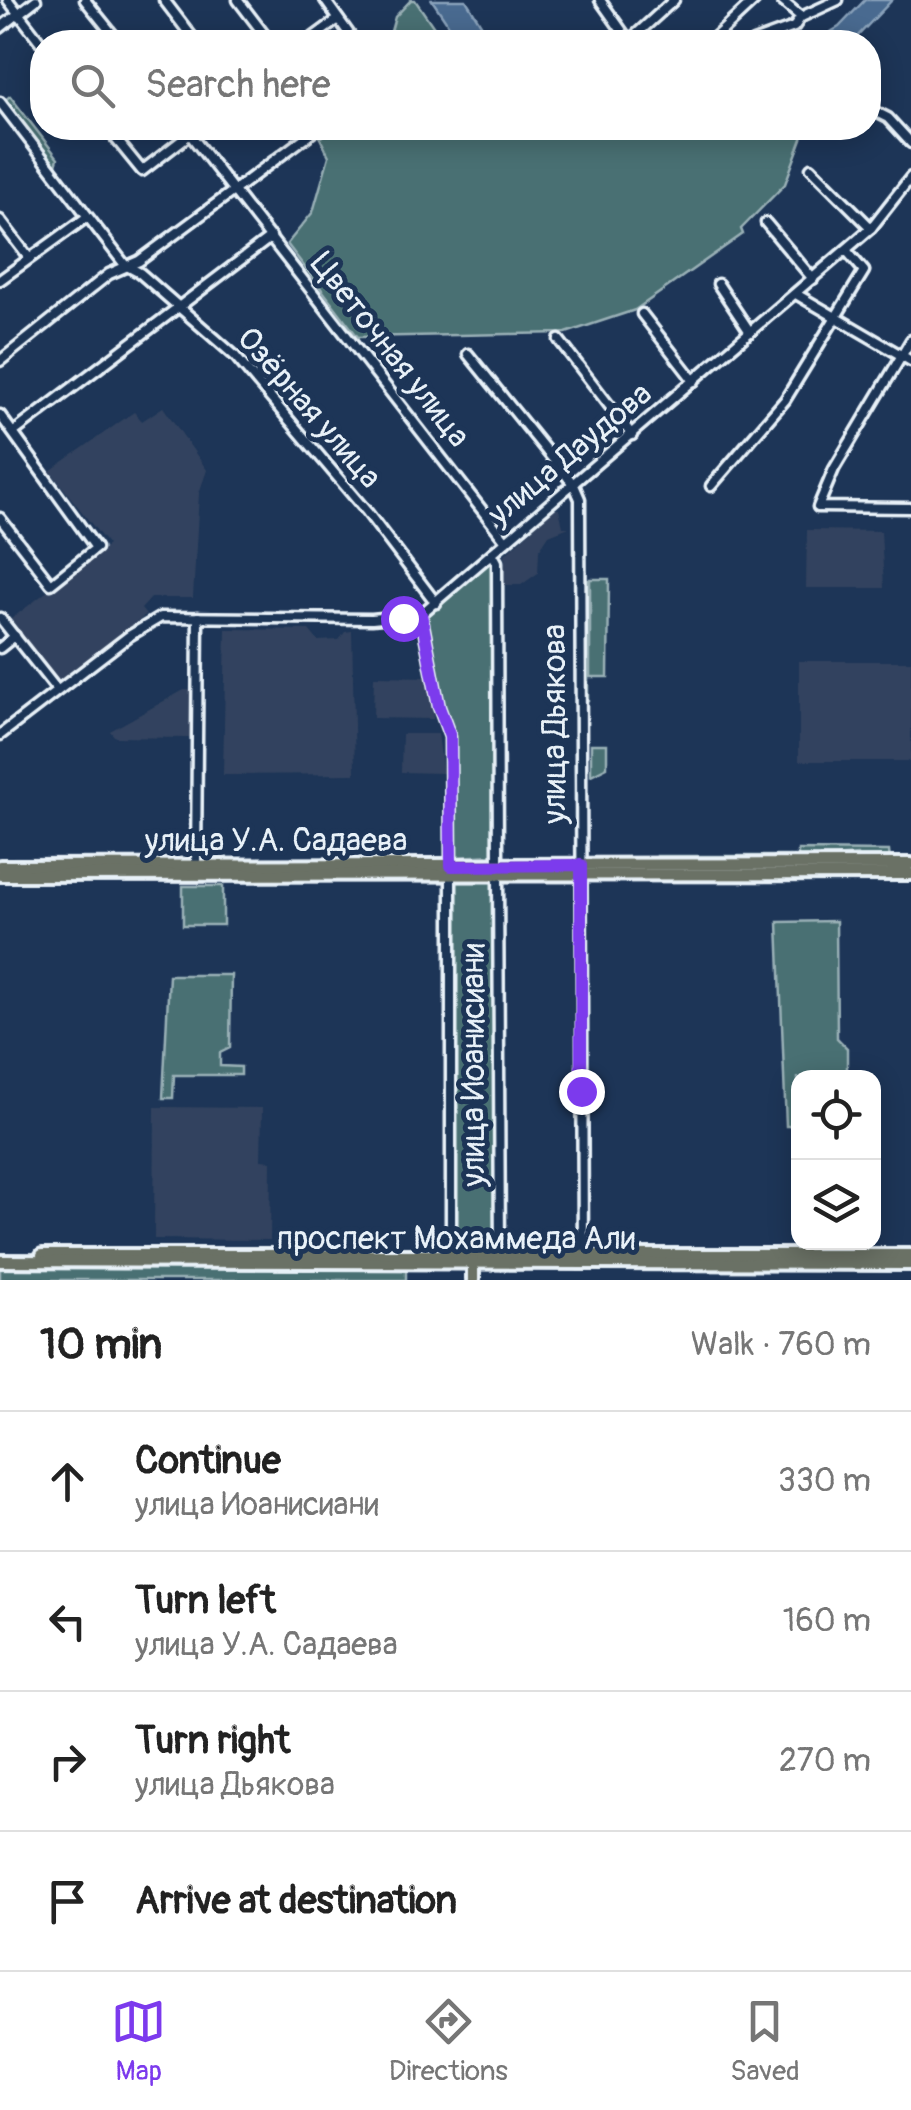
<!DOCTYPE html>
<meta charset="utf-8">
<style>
body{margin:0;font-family:Pangolin,sans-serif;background:#f2f2f2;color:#222}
.controls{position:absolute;right:30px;bottom:30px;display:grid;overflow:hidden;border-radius:20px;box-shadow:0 5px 25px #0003}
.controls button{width:90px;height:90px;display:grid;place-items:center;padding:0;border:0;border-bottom:2px solid #e0e0e0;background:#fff;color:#222;font:50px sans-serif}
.stop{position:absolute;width:30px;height:30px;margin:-22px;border:8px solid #7c3aed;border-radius:50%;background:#fff}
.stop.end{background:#7c3aed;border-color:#fff;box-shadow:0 2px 10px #0008}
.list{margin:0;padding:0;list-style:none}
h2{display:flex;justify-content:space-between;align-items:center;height:130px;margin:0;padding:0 40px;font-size:42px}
h2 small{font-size:32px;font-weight:400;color:#767676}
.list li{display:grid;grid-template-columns:65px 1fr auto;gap:30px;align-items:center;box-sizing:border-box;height:140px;padding:0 40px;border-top:2px solid #e0e0e0}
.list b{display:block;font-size:38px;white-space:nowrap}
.list p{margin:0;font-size:32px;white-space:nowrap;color:#767676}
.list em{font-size:32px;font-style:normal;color:#767676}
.icon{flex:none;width:55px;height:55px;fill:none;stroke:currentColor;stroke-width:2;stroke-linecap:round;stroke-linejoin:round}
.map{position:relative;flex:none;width:911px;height:1280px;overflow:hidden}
.search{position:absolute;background:#fff;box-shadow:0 5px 25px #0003;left:30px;right:30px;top:30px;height:110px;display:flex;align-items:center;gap:25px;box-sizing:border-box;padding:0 35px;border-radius:40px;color:#767676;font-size:38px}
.sheet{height:690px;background:#fff}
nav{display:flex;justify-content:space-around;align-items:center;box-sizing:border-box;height:140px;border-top:2px solid #e0e0e0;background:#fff;font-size:28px;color:#767676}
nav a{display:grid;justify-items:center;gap:5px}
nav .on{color:#7c3aed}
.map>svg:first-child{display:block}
.built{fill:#33435e}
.green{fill:#4a7073;stroke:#99b0b6;stroke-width:2.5}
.water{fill:#496b90;stroke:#89a1ba;stroke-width:2.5}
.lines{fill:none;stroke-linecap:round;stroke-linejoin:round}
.minor-casing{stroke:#e8f1f8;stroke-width:15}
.major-casing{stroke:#e8f1f8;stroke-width:18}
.minor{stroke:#1d3557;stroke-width:8}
.major{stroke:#6a7165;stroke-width:10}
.route{stroke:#7c3aed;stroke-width:12}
.labels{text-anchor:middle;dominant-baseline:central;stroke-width:10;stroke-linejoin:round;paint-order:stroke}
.street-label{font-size:32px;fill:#e8f1f8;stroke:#1d3557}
</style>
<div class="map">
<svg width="911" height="1280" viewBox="0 0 911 1280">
<rect width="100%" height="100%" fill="#1d3557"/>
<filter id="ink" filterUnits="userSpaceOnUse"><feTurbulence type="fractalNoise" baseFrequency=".01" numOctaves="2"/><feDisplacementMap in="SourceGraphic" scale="20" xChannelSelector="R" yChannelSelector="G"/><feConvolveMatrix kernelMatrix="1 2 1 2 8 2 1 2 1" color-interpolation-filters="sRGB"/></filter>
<g filter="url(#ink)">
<!-- built -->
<g class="built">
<polygon points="163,407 207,470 199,493 193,598 151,598 141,609 146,615 62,680 55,679 11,619 108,545 50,471 134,412 142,421"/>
<polygon points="554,509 559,509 563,527 569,527 549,535 539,550 538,573 521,585 504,585 505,554"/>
<polygon points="807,530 881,531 884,588 806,588"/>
<polygon points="226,629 309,630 318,641 339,640 345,632 352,631 355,774 223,775"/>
<rect x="799" y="661" width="112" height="100"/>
<polygon points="374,676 431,677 433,719 373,718"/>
<polygon points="184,690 191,690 190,738 115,737 110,731"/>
<polygon points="402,734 438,734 443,773 401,772"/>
<polygon points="155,1107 262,1108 261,1160 271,1161 270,1240 154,1239"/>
</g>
<!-- green -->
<g class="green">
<polygon points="411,0 415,0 444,42 388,42 395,17"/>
<polygon points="10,96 58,158 56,165 3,102"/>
<polygon points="331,128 806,128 785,184 741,229 743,234 635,310 566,333 358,337 287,244 313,212 329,156 320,138"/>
<polygon points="487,563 493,564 495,855 455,857 454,735 443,708 426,615"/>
<polygon points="588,579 588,701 585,695"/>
<polygon points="590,579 609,579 608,677 590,677"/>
<polygon points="591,744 607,744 607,767 591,775"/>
<polygon points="798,850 889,851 890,860 859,860 857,855 794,860 791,856 798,856"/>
<polygon points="657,856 787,856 784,860 657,860"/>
<polygon points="454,879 496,879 497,1251 455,1251"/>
<rect x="183" y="886" width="40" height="39"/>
<polygon points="836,921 837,1038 847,1048 847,1077 798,1078 798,1126 786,1126 778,922"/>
<polygon points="169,975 231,975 230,1048 220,1053 220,1066 241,1067 241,1075 174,1075 173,1098 163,1098"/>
<rect x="0" y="1269" width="406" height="11"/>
</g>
<!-- water -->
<g class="water">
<polygon points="432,0 466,0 492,42 460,42"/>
<polygon points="865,0 892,0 852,42 814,42 839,27"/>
</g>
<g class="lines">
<!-- minor casing -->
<g class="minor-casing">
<g id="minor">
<polyline points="8,0 42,44"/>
<polyline points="85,0 119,42"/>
<polyline points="164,0 196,42"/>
<polyline points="238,0 270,42"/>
<polyline points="325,0 355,42"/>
<polyline points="600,0 629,41 674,0"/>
<polyline points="781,0 801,17 838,0"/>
<polyline points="0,28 36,0"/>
<polyline points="307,42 337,20"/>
<polyline points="710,42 755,0"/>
<polyline points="753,42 794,27 801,17"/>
<polyline points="0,102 125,265 140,273 235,356 367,512 436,603"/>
<polyline points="870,109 888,118 911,143"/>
<polyline points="107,128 142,171 190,134"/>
<polyline points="185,128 506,541"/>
<polyline points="811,168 871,228"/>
<polyline points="0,220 29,258"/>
<polyline points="766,223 813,279"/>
<polyline points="0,280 87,217"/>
<polyline points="718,284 750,332"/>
<polyline points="796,294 911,361"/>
<polyline points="642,314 694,381"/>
<polyline points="559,340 632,435"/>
<polyline points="911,340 834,469 818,507 911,508"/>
<polyline points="468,354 574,485 580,499 583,1259"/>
<polyline points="0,361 109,274 139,261 318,128"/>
<polyline points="0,415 96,548 51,584 0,518"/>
<polyline points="14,432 271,237"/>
<polyline points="711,486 785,400 864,271 846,250"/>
<polyline points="492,553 497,562 498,865"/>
<polyline points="421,614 439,707 450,737 451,866"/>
<polyline points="0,618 57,690"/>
<polyline points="0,648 15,636"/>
<polyline points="0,735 129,636 161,617 372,619 421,614 871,228 911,177"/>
<polyline points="196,867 198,617"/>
<polyline points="498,875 500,1255"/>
<polyline points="451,1255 451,875"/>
</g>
</g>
<!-- major casing -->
<g class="major-casing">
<g id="major">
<polyline points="0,866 911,864"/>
<polyline points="0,875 911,874"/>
<polyline points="42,1255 911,1255"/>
<polyline points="0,1261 911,1264"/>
<polyline points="473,1261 473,1280"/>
</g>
</g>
<!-- minor -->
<use href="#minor" class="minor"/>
<!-- major -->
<use href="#major" class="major"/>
</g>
</g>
<g class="lines" filter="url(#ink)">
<!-- route -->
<polyline class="route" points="403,618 421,614 439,707 450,737 451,866 581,865 581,1091"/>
</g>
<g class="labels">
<!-- street labels -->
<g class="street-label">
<text transform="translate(390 350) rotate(52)">Цветочная улица</text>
<text transform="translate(309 408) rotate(49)">Озёрная улица</text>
<text transform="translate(570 454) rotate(-40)">улица Даудова</text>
<text transform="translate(555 724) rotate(-90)">улица Дьякова</text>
<text x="276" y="841">улица У.А. Садаева</text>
<text transform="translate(474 1065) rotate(-90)">улица Иоанисиани</text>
<text x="456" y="1239">проспект Мохаммеда Али</text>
</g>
</g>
</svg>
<div class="controls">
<button><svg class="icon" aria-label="locate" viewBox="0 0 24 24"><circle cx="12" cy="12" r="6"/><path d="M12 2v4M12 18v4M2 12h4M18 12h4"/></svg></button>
<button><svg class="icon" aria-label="layers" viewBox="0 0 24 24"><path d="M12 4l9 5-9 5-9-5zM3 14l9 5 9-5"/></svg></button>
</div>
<div class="stop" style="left:403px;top:618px"></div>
<div class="stop end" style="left:581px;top:1091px"></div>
<div class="search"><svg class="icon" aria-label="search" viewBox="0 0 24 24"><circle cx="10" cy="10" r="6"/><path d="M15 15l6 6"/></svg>Search here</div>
</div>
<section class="sheet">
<h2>10 min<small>Walk · 760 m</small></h2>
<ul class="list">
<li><svg class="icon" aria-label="ahead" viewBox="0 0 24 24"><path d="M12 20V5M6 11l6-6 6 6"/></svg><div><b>Continue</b><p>улица Иоанисиани</p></div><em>330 m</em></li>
<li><svg class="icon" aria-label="left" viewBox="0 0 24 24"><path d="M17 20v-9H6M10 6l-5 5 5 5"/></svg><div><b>Turn left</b><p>улица У.А. Садаева</p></div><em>160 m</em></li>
<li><svg class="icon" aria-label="right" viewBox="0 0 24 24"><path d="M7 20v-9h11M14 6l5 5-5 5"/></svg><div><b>Turn right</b><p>улица Дьякова</p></div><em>270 m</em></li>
<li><svg class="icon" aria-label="arrive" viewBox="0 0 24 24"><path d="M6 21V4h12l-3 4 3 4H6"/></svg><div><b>Arrive at destination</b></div></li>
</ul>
</section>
<nav>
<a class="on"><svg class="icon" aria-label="map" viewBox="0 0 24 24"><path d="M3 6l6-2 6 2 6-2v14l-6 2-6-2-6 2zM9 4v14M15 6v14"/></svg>Map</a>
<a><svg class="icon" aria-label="directions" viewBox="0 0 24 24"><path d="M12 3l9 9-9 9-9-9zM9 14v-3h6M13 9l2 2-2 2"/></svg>Directions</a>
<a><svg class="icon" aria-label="saved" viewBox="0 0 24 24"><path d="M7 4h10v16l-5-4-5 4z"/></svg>Saved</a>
</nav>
